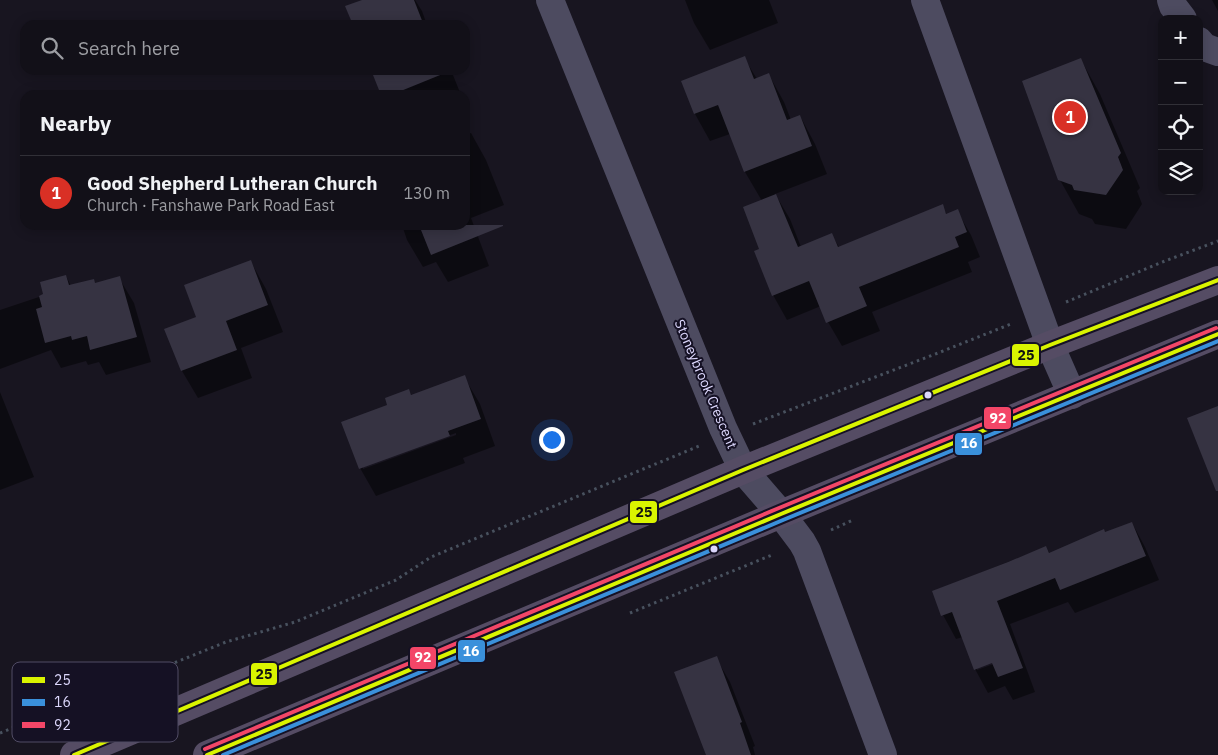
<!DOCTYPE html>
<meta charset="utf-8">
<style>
body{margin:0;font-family:"IBM Plex Sans",sans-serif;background:#1f1e25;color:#f1f3f6}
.controls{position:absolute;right:15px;top:15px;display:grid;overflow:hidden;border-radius:10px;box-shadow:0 2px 12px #0003}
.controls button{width:45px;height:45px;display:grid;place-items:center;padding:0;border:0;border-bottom:1px solid #313037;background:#121018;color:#f1f3f6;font:25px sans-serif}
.you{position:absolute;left:551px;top:439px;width:18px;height:18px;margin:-12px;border:4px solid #fff;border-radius:50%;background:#1a73e8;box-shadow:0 0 0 8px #1a73e833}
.badge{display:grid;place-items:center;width:32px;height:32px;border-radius:50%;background:#d93025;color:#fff;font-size:16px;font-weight:700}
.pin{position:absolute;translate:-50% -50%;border:2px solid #fff;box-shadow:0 1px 5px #0006}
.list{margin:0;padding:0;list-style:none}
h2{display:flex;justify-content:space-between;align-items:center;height:65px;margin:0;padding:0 20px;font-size:21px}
h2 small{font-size:16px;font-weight:400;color:#9c9da2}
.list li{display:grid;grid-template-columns:32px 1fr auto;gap:15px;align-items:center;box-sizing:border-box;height:75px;padding:0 20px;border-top:1px solid #313037}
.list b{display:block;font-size:19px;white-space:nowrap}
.list p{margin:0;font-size:16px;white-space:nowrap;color:#9c9da2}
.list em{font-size:16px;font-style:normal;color:#9c9da2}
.icon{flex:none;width:28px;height:28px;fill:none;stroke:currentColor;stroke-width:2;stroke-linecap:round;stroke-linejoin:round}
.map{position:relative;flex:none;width:1218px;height:755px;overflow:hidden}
.search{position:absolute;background:#121018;box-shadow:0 2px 12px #0003;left:20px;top:20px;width:450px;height:55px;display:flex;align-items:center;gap:12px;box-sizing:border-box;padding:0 18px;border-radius:15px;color:#9c9da2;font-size:19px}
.panel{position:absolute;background:#121018;box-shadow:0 2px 12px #0003;left:20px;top:90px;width:450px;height:140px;border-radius:15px}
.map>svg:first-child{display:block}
.shadow{fill:#0007;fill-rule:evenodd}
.building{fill:#363342}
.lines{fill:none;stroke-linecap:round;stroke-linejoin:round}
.path{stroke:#48515e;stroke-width:3;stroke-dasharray:2.5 4;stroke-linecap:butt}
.minor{stroke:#4d4b60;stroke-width:28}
.major{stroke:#554c64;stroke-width:28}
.bus-1-casing{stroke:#151124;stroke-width:8}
.bus-2-casing{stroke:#151124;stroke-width:8}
.bus-3-casing{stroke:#151124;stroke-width:8}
.bus-1{stroke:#daf400;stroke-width:4}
.bus-2{stroke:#3a90db;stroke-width:4}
.bus-3{stroke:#f34667;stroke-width:4}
.bus-dot{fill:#dcd7fc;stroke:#151124;stroke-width:2}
.labels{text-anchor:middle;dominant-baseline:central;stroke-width:4;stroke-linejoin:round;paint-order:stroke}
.street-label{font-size:14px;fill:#dcd7fc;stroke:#151124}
.key{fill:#151124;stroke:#514c65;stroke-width:1}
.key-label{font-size:14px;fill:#dcd7fc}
.line-badge{stroke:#151124;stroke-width:2}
.badge-label{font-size:14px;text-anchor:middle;font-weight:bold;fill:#fff}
.pale-badge-label{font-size:14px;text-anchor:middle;font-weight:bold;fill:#111}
</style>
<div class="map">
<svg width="1218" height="755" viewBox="0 0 1218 755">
<rect width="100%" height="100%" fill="#181520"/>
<!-- shadow -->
<g class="shadow">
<polygon points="365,0 415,0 422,11 427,25 354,25"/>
<polygon points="685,0 769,0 778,23 710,50 694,23"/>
<polygon points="1212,0 1218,0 1218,11"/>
<polygon points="744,58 757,79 769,75 784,102 791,120 800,116 815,144 827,174 775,194 790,219 801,247 831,234 839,247 942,206 947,215 957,211 971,235 980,257 968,262 972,272 872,312 880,331 842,346 828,322 821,306 787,320 773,295 761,250 762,201 745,172 730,134 710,141 695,114 682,82"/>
<polygon points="1081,60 1100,94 1140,188 1137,191 1142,204 1126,229 1095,224 1092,219 1079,214 1060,180"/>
<polygon points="372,70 451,70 461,95 382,95"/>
<polygon points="471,133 486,160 504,205 471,218 489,266 448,282 436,262 423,267 407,240 402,225 465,225 465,135"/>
<polygon points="251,262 266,289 283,332 241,348 252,378 198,398 182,371 166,329 198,317"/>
<polygon points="66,276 71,286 95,284 119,278 134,303 151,362 106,375 99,362 88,365 86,361 61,368 51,350 0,369 0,310 45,295"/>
<path d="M464,377L480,404L495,446L463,458L465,463L376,496L360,468L409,391L412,396ZM456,433V435L363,469V466Z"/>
<polygon points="0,392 34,477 0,490"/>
<path d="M1132,523L1145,547L1159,580L1075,613L1068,602L1010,624L1035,692L1013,700L1005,686L988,693L975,669L963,637L956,639L943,615L934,591L1046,547L1050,554ZM998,659L999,662L977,670V667Z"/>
<polygon points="716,658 730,682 755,746 753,747 755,755 708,755"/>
</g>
<!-- building -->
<g class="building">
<polygon points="362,0 414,0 423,23 417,25 353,25 345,6"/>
<polygon points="745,56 754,79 769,73 787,120 800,115 812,146 744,172 718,105 694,114 681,81"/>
<polygon points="1081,58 1121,153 1118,157 1123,170 1106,195 1074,190 1072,185 1058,180 1022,81"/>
<polygon points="371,70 450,70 450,71 391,95 381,95"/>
<polygon points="776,194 798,247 832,233 838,247 943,204 946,214 958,209 967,232 955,237 959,247 859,287 867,306 826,323 809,281 772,296 754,251 759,249 743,207"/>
<polygon points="419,225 503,225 503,226 431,255"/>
<polygon points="251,260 268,305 226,321 237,350 181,371 164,329 196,317 184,285"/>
<polygon points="66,275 69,285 94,279 95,283 120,276 137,337 90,350 87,336 72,340 71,336 45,343 36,309 42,307 39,296 43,294 40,282"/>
<polygon points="465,375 481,419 448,431 450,436 359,469 341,422 387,405 385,398 409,389 411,395"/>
<polygon points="1218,406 1218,491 1216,491 1187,418"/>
<polygon points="1132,522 1146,556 1060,590 1055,578 997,601 1023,668 998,677 992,663 974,670 952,612 941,616 932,591 1008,562 1046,546 1049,553 1104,529 1105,532"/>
<polygon points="717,656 742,722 740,723 751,755 706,755 674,672"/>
</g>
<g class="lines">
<!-- path -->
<g class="path">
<polyline points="1066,302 1165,261 1218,241"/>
<polyline points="753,424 938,353 1011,324"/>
<polyline points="831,530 853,520"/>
<polyline points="630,613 772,555"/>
<polyline points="0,733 226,642 295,622 396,580 431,557 699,446"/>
</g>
<!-- minor -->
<g class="minor">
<polyline points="550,0 723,428 743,470 781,514 802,542 807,551 883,755"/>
<polyline points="925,0 1050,345 1072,395"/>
<polyline points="1171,0 1173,6 1183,19"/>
<polyline points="1199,41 1204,47 1218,52"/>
</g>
<!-- major -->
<g class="major">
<polyline points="74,755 743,470 1050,345 1218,280"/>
<polyline points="207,755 781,514 1218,334"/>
</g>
<!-- bus-1 casing -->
<g class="bus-1-casing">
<g id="bus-1">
<polyline points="74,755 743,470 1050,345 1218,280"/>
<polyline points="207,755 781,514 1218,334"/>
</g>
</g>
<!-- bus-2 casing -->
<g class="bus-2-casing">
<polyline id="bus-2" points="223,755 783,520 1218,341"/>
</g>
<!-- bus-3 casing -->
<g class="bus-3-casing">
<polyline id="bus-3" points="205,749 779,508 1216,328"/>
</g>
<!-- bus-1 -->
<use href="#bus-1" class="bus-1"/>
<!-- bus-2 -->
<use href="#bus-2" class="bus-2"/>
<!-- bus-3 -->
<use href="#bus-3" class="bus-3"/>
</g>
<!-- markers -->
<g class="bus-dot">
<circle cx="928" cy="395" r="4.5"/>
<circle cx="714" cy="549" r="4.5"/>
</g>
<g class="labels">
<!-- street labels -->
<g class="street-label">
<text transform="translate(706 384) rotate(67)">Stoneybrook Crescent</text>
</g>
</g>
<!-- legend -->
<rect x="12" y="662" width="166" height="80" rx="8" class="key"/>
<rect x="22" y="677" width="23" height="6" fill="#daf400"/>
<rect x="22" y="699" width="23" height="7" fill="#3a90db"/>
<rect x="22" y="722" width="23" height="6" fill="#f34667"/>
<g class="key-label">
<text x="54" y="685">25</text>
<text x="54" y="707">16</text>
<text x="54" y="730">92</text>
</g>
<g class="line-badge">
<rect x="1011" y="343" width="29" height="24" rx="5" fill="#daf400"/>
<rect x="983" y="406" width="29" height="24" rx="5" fill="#f34667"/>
<rect x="954" y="432" width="29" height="24" rx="5" fill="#3a90db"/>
<rect x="629" y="500" width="29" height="24" rx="5" fill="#daf400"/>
<rect x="457" y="639" width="29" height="24" rx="5" fill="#3a90db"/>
<rect x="409" y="646" width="28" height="24" rx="5" fill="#f34667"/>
<rect x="250" y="662" width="28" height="24" rx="5" fill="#daf400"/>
</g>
<g class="badge-label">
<text x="998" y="423">92</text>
<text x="969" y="448">16</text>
<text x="471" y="656">16</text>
<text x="423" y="662">92</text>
</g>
<g class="pale-badge-label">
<text x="1026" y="360">25</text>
<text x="644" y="517">25</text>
<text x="264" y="679">25</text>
</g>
</svg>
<div class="controls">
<button>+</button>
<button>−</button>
<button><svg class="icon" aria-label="locate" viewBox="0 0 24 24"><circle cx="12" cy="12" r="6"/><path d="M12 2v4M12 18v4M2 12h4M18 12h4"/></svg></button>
<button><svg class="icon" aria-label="layers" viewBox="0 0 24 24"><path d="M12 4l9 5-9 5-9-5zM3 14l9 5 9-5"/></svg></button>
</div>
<div class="you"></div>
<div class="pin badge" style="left:1070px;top:117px">1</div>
<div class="search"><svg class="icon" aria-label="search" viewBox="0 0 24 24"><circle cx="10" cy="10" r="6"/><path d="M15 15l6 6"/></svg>Search here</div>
<section class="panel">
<h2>Nearby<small></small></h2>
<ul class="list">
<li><span class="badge">1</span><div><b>Good Shepherd Lutheran Church</b><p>Church · Fanshawe Park Road East</p></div><em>130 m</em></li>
</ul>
</section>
</div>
